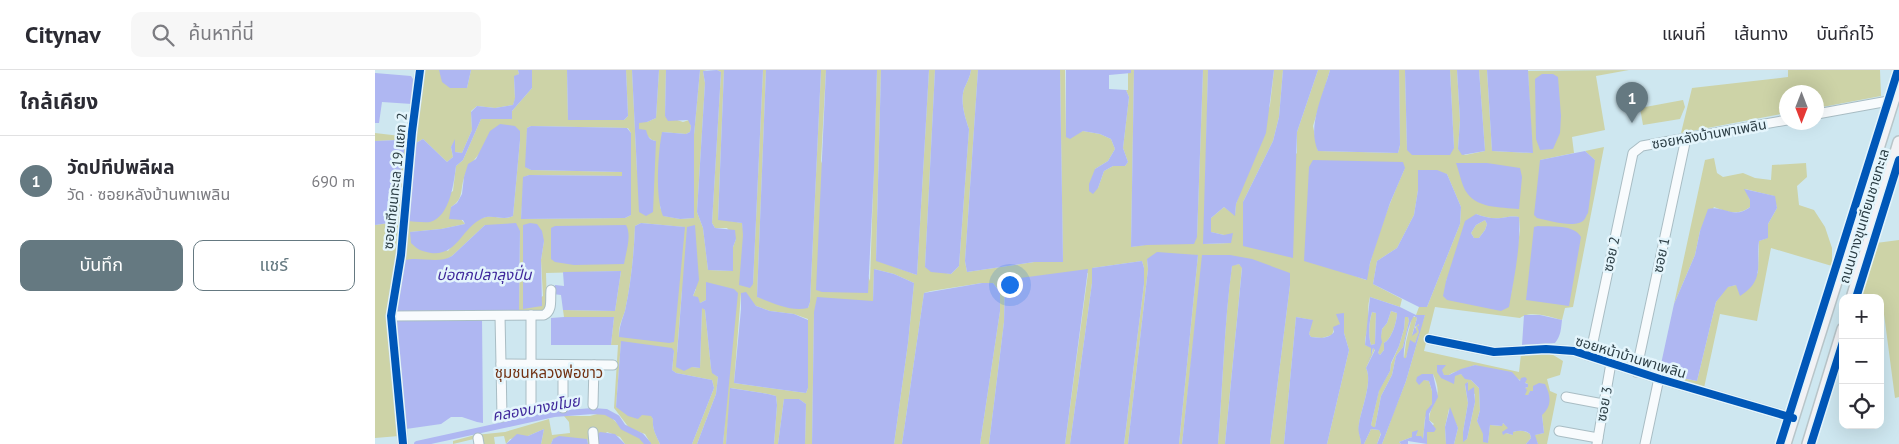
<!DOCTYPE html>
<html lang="th">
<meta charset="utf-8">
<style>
body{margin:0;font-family:"PT Sans","Noto Sans Thai",sans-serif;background:#f7f7f7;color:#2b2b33}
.controls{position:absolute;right:15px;bottom:15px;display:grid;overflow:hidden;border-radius:10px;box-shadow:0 5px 20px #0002}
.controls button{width:45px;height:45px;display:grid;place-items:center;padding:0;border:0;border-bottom:1px solid #e1e1e2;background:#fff;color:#2b2b33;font:25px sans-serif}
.compass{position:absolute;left:1404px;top:15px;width:45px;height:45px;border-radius:50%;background:#fff;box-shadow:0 5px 20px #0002;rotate:180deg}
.you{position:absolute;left:634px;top:214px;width:18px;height:18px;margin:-12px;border:4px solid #fff;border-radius:50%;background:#1a73e8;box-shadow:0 0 0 8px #1a73e833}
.badge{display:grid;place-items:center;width:32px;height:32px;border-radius:50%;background:#657981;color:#fff;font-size:16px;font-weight:700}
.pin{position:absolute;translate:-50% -41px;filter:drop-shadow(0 1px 2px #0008)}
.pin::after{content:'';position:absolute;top:26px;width:18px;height:15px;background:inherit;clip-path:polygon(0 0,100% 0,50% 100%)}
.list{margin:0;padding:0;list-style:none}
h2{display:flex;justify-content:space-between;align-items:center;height:65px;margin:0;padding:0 20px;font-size:21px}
h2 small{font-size:16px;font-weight:400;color:#7c7c81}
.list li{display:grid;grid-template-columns:32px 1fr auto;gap:15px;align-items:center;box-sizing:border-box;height:90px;padding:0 20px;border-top:1px solid #e1e1e2}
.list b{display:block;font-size:19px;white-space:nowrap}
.list p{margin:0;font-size:16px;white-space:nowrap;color:#7c7c81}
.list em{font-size:16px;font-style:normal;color:#7c7c81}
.actions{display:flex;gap:10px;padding:15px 20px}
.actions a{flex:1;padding:11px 0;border:1px solid #657981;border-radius:10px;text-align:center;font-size:18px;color:#657981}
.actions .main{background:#657981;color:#fff}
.icon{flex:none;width:28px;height:28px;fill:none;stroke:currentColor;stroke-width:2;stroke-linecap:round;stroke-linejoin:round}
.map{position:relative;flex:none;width:1524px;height:374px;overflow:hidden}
header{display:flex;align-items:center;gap:30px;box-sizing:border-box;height:70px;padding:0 25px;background:#fff;border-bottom:1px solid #e1e1e2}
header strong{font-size:24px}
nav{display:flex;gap:28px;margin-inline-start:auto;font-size:18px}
.search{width:350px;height:45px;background:#f7f7f7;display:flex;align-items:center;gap:12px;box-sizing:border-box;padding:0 18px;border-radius:10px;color:#7c7c81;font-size:19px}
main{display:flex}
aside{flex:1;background:#fff}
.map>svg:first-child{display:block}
.green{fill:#cdd3a7;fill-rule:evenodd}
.water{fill:#afb7f2;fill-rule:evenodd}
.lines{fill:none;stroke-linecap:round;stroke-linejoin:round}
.canal{stroke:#afb7f2;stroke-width:6}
.minor-casing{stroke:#a9bdc4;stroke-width:11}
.major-casing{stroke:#b8c5c9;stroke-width:14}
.minor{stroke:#f8fbfd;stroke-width:9}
.major{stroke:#f2f2f5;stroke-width:11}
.cycleway-casing{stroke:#e4f5fc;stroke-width:11}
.cycleway{stroke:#0057b8;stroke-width:8}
.labels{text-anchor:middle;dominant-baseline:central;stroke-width:5;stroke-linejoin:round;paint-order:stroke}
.street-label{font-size:14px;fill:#2c3e45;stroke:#e4f5fc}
.water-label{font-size:15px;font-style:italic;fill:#3f289b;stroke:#e4f5fc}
.neighbourhood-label{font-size:15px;fill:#713112;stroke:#e4f5fc}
</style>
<header>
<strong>Citynav</strong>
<div class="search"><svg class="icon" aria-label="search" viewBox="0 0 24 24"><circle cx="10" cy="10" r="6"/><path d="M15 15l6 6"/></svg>ค้นหาที่นี่</div>
<nav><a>แผนที่</a><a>เส้นทาง</a><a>บันทึกไว้</a></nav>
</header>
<main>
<aside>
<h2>ใกล้เคียง<small></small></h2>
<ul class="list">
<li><span class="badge">1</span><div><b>วัดปทีปพลีผล</b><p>วัด · ซอยหลังบ้านพาเพลิน</p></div><em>690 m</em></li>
</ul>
<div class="actions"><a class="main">บันทึก</a><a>แชร์</a></div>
</aside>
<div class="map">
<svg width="1524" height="374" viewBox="0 0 1524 374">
<rect width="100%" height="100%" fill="#cee7f0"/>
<!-- green -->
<g class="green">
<polygon points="47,0 64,0 92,18 96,0 143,0 144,4 139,7 140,29 138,35 120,38 102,36 96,41 97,60 87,83 80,82 80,71 76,77 78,87 72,92 48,69 39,74"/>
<path d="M157,0H192L193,50H249L253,46L251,0H257L262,102L281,71L277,70L264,59V52H272L281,48L284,0H291L290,46L308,52L314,50L316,56L315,62L311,64L287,62L285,137L289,146L305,149L319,148V65L325,0H332L328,1L330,13L322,142L328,158L333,200L357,201L358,177L361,169L352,158H340L337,153L346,2L342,0H349L343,149L367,153L378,214L388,0H391L382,227L433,238L435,232L446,0H451L446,91L495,211L502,0H506L501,190L542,205L554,0H560L550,197L566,202L576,204L584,196L594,59C590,47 585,32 589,19C592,12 595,7 596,0H603L590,191L592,202L659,192H688L685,0H690L691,67L708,61L725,64L736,69L740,79L733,91L720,99L723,118L729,101L738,96H750L753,92L748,78L754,27L751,20H753V3L756,2V0H759L756,177L822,167L828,0H833L829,174L856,173L849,165L836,162V148L849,137L860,145L861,134L895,35L899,0H908L904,47L898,71L868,132L922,83V62L943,0H955L938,56L943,81L1023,83L1025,75L1024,0H1030L1032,80L1079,78L1075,0H1082L1085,50L1083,79L1090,85L1110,81L1104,0H1112L1117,81L1157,83L1153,1L1254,0L1221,6L1230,60L1197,67L1199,83L1165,90H1220L1210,81L1229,77L1198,237L1190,238L1187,250C1175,247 1155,240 1145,248L1060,237L1049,281L1144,302L1146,284L1175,283L1188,291L1185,305L1172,309L1175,321L1182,324L1172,374H1163L1159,365L1169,363L1167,345L1158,321H1155L1153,326L1150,325V318L1153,317V314L1141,308L1100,295L1077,303L1074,305H1069L1063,295L1066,308L1086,304L1096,310L1104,318L1105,340L1102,351L1113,372L1115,355L1126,356L1128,353L1134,358L1131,363L1138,365V362C1144,360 1149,360 1155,364L1156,368L1151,374H1079L1083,358L1074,339L1070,357L1071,374H1052V361L1059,354L1054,350C1055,331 1070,330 1058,304H1047L1050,310L1054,311L1057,321V334L1050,348L1048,370L1041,366L1042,361L1037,367L1024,372L1026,374H1007L1016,350L1011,353L1016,337L1018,338L1016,349L1031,311L1045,262L1040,273L1035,274L1031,288H1029L1031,272L1037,247H1041L1042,248L1037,265L1042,255L1044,254V262L1050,245H1041L1044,237H1052L1085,154L1086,137L1072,104L1043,100V120L1039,145L1022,178L1002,191L998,214L1027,229L1025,237L995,227C992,237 994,242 993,251C993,259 990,266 990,275L996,277L997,284L998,278L1000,279L991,298C998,312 986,339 984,354C983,362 986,367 986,374H952L974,280L969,263V244H966L965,254L959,259L957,265L947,268L936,267L934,264L937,250L921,247L909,374H895L915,215V204L828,185L807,374H804L823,185L772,189L773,199L753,374H749L769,214V198L767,191L717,198V213L695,374H690L713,203L630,213L629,252L614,374H605L625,241V222L618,213H607L556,221L549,223L527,374H519L533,273L539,213L519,204L499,199L498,231L439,242L437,374H430L431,334L424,329H409L403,374H399L402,335L401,326L393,324L356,318L351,374H348L353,313L331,223V230L325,233L318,226L321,219L307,220L302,282L317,297L325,298L327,237L330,240L336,298L338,303L343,307L341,324L322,374H317L339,318L337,310L301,303L297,300L299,281L246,272L241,337L267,345H276L278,349C277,359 281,365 285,374H276L270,364L255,359L239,338L243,275H236L239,247H189L188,240L240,241L246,201L171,203L172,238L165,242L18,244L31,151L78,121L81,96L88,90L106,49H137V41L157,18ZM156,56L253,58L256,63V145L250,148L146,149L149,107L154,105L247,106V102L156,100L151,97L152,58ZM145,70L138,146C128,151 120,145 111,147C95,150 83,170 73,181L35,162L66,159L90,154L76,137C89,129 85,120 89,108C91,99 101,88 107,80ZM1030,98C1014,134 999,172 991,210L969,202ZM1101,144C1109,147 1117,149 1126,148C1133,147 1137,146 1144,147L1145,160L1136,224L1071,211ZM266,153L309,157L244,267C243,257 247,250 250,241C256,213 259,184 260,156ZM110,155L145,161L144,240L70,190L77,186ZM148,155L169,171L166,190L168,226L148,238ZM1179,158H1190L1151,230ZM366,223L381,236L395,241L419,244L433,249V318L431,323L359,313ZM1093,312V321L1100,324V332L1092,369L1089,371L1088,362L1093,333L1090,315Z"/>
<polygon points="1413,0 1505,0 1506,26 1442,38 1442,22 1412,22 1411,43 1306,63 1317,18 1413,7"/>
<polygon points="1308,30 1310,37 1305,49 1268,55 1265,38"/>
<polygon points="0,63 34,67 23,184 14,226 13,254 24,366 0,368 0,155 21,152 21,132 26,98 24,70 0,71"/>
<path d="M1339,88L1342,103L1348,107L1368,103L1380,108L1396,110L1397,95L1431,93L1432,107L1422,116L1424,135L1439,140L1450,157L1457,178V196L1396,178L1382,251L1345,244L1329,318L1319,316L1296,306L1322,311L1341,232L1352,217L1361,215L1383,203L1384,171L1392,168L1393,154L1402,138L1399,126L1370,119L1375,130V137C1363,146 1352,142 1339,137L1325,161L1320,185L1299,234L1330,90Z"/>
<polygon points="1110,150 1112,154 1110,160 1104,168 1099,168 1096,163 1101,155"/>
<polygon points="1524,170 1524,327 1520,328 1507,229 1486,228 1501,173"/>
<path d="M864,194L867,197L850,374H843C848,314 849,255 857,195Z"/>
<path d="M1016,241L1022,243C1022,251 1017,269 1009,273V280L1005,285L1003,284L1007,259L1012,253Z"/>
<path d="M997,242L1001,243L1000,274L996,275C993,266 994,252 997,242Z"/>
<polygon points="1030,246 1033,247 1034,251 1028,277 1021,286 1017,305 1006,326 1000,357 997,357 996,355 1004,320 1015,301 1016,294 1024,276 1029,259"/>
<polygon points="222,344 230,344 236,347 248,359 266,368 270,374 250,374 245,367 232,362 221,374 213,374 212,369 178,369 176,374 166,374 169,359 153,366 135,369 131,374 129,366 119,367 120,374 108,374 107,367 78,374 78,371 100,365 130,362 174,349 177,365 195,363 194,352 189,346 215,346"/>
<polygon points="996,359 1004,360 1006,363 1002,374 989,374"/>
</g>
<!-- water -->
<g class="water">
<polygon points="64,0 96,0 92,18 75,18 67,12"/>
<path d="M143,0H157V18L137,41V49H106L88,90L81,96C79,112 75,147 55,152C48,153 38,151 31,151L39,74L48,69L72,92L78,87L76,77L80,69V82L87,83L97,60L96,42L102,36L120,38L138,35L140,28L139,6L144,4Z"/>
<polygon points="192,0 251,0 253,46 249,50 193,50"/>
<path d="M257,0H284L281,48L272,52L264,53V59L271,60C273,67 274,70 281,71L278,142L271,146L264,142Z"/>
<path d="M291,0H325L319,65V148L305,149L288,146C280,126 283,83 287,62L311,64L315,62L316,56L313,50L293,51L290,46Z"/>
<polygon points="342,0 346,2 337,153 340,158 360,160 361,169 358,177 358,201 333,200 328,158 322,142 330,13 328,1"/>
<polygon points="349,0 388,0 378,214 375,218 364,215 368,165 367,153 343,150"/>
<path d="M391,0H446L435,232L433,238C416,242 398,233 382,227Z"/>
<polygon points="451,0 502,0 499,101 493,223 447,222 441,220"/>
<polygon points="506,0 554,0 542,205 501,191"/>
<path d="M560,0H596C595,7 592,12 589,19C585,32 590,47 594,59L584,196L576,204L556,202L550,197Z"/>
<polygon points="603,0 685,0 688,192 659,192 592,202 590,191"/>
<polygon points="691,0 756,0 756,3 734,5 734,19 751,20 754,27 748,78 753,92 750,96 738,96 729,101 723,118 718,124 714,121 714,114 720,99 733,91 740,79 736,69 725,64 708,61 695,69 691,67"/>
<polygon points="759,0 828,0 822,167 819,174 772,175 756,177"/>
<polygon points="833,0 899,0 891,63 861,134 860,146 849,137 836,148 836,162 849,165 858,163 856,173 828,174"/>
<polygon points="908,0 943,0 922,62 918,188 868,176 868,132 898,71 904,47"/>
<path d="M955,0H1024L1025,75L1023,83L943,81C932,56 948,25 955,0Z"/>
<polygon points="1030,0 1075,0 1079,78 1075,85 1037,85 1032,80"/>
<polygon points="1082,0 1104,0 1110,81 1087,85 1083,79 1085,50"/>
<polygon points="1112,0 1153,0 1158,83 1117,81"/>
<polygon points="0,3 36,6 38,9 37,34 7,32 4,53 0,53"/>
<polygon points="1167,4 1178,4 1183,7 1186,46 1185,63 1178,79 1165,80 1161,69 1160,9"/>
<path d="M125,54L140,56L145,61V70L138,146C128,151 117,144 108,148C86,158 83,186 56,183C46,181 43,180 36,173L35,162L66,159L90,154L88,150L74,149L76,137L82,133L87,124L89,107L93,94L101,89L115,61Z"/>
<polygon points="156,56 252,58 256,63 256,145 250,148 146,149 148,107 154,105 247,106 247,102 156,100 150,97 152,58"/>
<polygon points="24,70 30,75 21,132 21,152 0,155 0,71"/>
<path d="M1210,81L1220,90L1213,143C1211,145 1211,148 1209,150C1201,159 1172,150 1162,148L1159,145L1165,90Z"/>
<polygon points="938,90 1028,92 1030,98 1015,133 995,193 992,210 929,191 934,97"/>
<path d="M1081,93H1112L1145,98L1147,107L1144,139C1125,137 1101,139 1090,120C1086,112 1084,101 1081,93Z"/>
<polygon points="1043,100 1062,100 1072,104 1086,137 1085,154 1052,237 1044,237 998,214 1002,191 1022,178 1039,145 1043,120"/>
<path d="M1369,119L1400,126L1402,138L1393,154V168L1384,171C1381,196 1390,210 1365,226L1361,215L1353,217L1341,232L1322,311L1303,307L1299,297L1286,294L1299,234L1320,185L1325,161L1333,139C1348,135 1359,150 1375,137V130Z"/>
<path d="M1101,144C1109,147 1117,149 1126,148C1133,147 1137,146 1144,147C1146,176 1139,208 1134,237L1126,241L1072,230L1068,226L1071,211L1090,151ZM1110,150L1112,154L1110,160L1104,168H1099L1096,163L1101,155Z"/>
<path d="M141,153L145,161L144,240L20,241L27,191C43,185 62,195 77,186L110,155Z"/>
<polygon points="155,153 162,154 167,161 169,171 166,190 167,236 148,239 148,155"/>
<path d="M266,153L310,157L299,272L294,273L244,267C244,257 247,250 250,241C256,213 259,184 260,156Z"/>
<path d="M251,155C257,165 251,182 249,194L199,195L180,192L176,189V158L180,156Z"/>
<polygon points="320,155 324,210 318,226 323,227 325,233 331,230 331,212 359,219 363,223 348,374 322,374 341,324 343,307 337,303 336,298 330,240 327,238 325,298 317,297 309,301 301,297 312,157"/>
<path d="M1163,156C1176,157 1199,154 1206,167L1194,236L1151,230L1159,157Z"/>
<polygon points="782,182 823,185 804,374 753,374 773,199 772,189"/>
<path d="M827,185H855L877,189L915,203V215L895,374H850L867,198L864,194L857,196C849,255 848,314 843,374H807Z"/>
<polygon points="767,191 769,198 769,214 749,374 695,374 717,213 717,198"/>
<polygon points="499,199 519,204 539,213 533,273 519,374 437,374 439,242 442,227 498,231"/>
<polygon points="713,199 690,374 614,374 629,252 630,213 645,208"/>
<polygon points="246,201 240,241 188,240 186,225 178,224 180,215 189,216 188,202"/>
<polygon points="607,213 618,213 625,222 625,241 605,374 527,374 549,223"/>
<polygon points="371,222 381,236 395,241 419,244 433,250 433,318 431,323 359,313 366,239 366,223"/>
<path d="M995,227L1025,237L1041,245H1050L1031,311L1007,374H1002L1006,364L1004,360L996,359L989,374H986C986,367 982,362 984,354C986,339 998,312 991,298L1000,280L998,278L996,286L992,293L996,285V278L990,275ZM1016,241L1022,243C1022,251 1017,269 1009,273V280L1005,285L1003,283L1007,272L1006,267L1007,259L1012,253ZM997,242L1001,243L1000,274L996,275C993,266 994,251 997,242ZM1039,246L1042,248L1037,266L1042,262L1040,257L1044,254V256H1042L1044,262L1040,273L1035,270L1031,288H1029C1028,279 1033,254 1039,246ZM1030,247H1033L1034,251L1028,277L1021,286L1017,305L1006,326L1000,357H998L996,355L1004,321L1015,301L1016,293L1024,276L1029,259Z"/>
<path d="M969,243V263L974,280L952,374H909L921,247L938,250L934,264L936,267C945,268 954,269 959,262L958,257L965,254L961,244Z"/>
<path d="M1149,245H1165L1187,250C1186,258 1186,266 1180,273L1147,275Z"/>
<polygon points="189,247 239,247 236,275 176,275 176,248"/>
<polygon points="107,248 108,353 102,352 87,347 76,347 66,354 31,359 18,250"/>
<path d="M246,271L297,278L299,281L297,300L301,303L337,310L339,318L317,374H285C281,365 277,359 278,349L276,346L267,345L263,349L253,346L241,337Z"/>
<path d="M1062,295H1071L1067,300L1069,305H1074L1086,299L1100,295L1137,302L1145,311L1146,308L1150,307L1152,309L1150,313L1153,314V317L1150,318L1152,320L1150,325H1153L1155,321H1158V316L1164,313L1170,314C1176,326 1177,336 1167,345L1169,363L1160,365L1163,374H1151L1156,368L1155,364C1150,360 1144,360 1138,362V365L1131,363L1128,365L1127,362L1133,358L1128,353L1127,356L1115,355L1113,373L1108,372V364L1102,351L1105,340L1104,318L1096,310L1090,309L1086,304L1080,306L1079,314L1066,308L1062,302Z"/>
<polygon points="1047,304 1058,304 1063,327 1054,344 1054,350 1061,359 1059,362 1052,362 1052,374 1033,371 1033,374 1026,374 1024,372 1037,367 1037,362 1043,360 1041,366 1046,366 1048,369 1051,341 1057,334 1057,321 1054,311 1049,310 1044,315 1041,311 1042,307"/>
<polygon points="1093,312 1093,321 1099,317 1100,332 1092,369 1088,372 1088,362 1093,333 1090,314"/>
<polygon points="355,318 393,324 401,326 402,335 399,374 351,374"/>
<polygon points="409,329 424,329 431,334 430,374 403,374"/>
<polygon points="1075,337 1083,358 1079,374 1071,374 1070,357"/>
<polygon points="169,359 166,374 131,374 142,364 153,366"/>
<polygon points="225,362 240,364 250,374 221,374 221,366"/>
<polygon points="184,366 212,369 213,374 176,374 178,369"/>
</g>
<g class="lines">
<!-- canal -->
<polyline class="canal" points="42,374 179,344 218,341 231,342 242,348 248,357 266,366 273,374"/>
<!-- minor casing -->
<g class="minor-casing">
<g id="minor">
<polyline points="1442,44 1519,30"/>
<polyline points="156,245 156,338"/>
<path d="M16,246L169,245C178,241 175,229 176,220"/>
<polyline points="125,246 126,294 238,295"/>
<polyline points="1054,269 1119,282 1171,279 1199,281 1285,309 1418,348"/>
<polyline points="1215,286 1258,83 1267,76 1412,50"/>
<polyline points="126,294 127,347"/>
<polyline points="1261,302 1311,68"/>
<polyline points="1191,327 1228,334"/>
<polyline points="218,335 219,295"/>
<polyline points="188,338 188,295"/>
<polyline points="1184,361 1223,368"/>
<polyline points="218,362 219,374"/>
<polyline points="103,368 104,374"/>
<polyline points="28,374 16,246 26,185 37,62 45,0"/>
<polyline points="1222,374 1236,293"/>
<polyline points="1270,374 1284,308"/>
</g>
</g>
<!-- major casing -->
<g class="major-casing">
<g id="major">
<polyline points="1477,228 1524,72"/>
<polyline points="1410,374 1524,12"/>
<polyline points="1433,374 1468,259"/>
</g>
</g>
<!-- minor -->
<use href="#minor" class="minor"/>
<!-- major -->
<use href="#major" class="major"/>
<!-- cycleway casing -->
<g class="cycleway-casing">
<g id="cycleway">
<polyline points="1481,228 1524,90"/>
<polyline points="1054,269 1119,282 1171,279 1199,281 1285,309 1418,348"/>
<polyline points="28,374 16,246 26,185 37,62 45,0"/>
<polyline points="1405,374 1523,0"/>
<polyline points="1436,374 1468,272"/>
</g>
</g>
<!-- cycleway -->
<use href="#cycleway" class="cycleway"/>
</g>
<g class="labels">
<!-- street labels -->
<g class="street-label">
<text transform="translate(1334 64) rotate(-10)">ซอยหลังบ้านพาเพลิน</text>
<text transform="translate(20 111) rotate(-84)">ซอยเทียนทะเล 19 แยก 2</text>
<text transform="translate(1489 146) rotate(-73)">ถนนบางขุนเทียนชายทะเล</text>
<text transform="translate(1236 184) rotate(-78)">ซอย 2</text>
<text transform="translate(1286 185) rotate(-78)">ซอย 1</text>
<text transform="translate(1256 287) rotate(17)">ซอยหน้าบ้านพาเพลิน</text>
<text transform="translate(1229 334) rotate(-80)">ซอย 3</text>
</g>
<!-- water labels -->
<g class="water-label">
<text x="109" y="204">บ่อตกปลาลุงปิ่น</text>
<text transform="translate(161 338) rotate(-10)">คลองบางขโมย</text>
</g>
<!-- neighbourhood labels -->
<g class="neighbourhood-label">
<text x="174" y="302">ชุมชนหลวงพ่อขาว</text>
</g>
</g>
</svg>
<div class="controls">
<button>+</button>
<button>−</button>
<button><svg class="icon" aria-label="locate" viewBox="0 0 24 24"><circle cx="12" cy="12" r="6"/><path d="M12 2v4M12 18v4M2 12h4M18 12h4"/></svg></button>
</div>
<svg class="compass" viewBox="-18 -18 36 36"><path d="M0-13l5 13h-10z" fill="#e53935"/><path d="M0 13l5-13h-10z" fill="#7c7c81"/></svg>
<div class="you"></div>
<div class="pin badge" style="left:1257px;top:53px">1</div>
</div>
</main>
